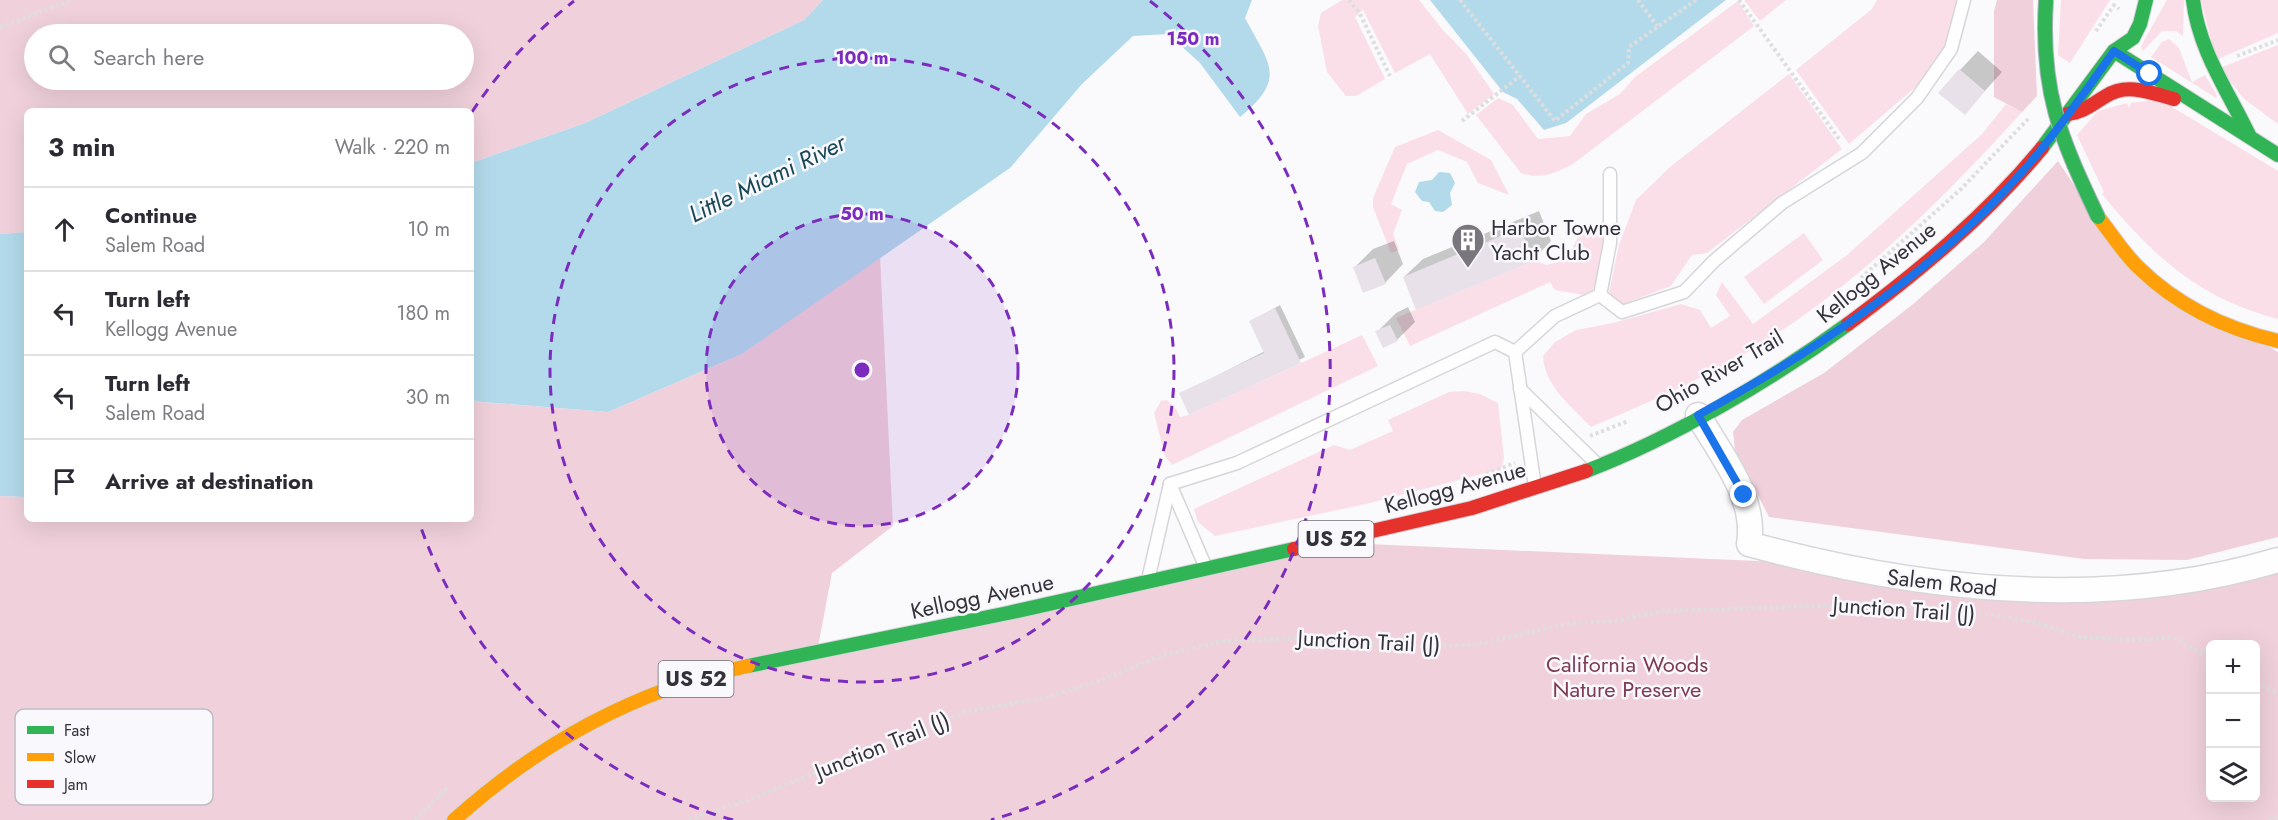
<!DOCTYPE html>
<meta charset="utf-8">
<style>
body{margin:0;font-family:Jost,sans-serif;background:#f7f7f7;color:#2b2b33}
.controls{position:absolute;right:18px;bottom:18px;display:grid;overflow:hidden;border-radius:9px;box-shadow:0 6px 24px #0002}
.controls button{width:54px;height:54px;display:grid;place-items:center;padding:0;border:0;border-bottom:2px solid #e1e1e2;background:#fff;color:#2b2b33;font:30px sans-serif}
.stop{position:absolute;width:18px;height:18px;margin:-14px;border:4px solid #1a73e8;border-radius:50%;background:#fff}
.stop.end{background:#1a73e8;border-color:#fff;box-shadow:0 2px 6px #0008}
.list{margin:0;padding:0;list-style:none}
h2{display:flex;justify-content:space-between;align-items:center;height:78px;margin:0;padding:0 24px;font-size:26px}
h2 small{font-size:20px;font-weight:400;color:#7c7c81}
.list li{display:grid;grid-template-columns:39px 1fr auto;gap:18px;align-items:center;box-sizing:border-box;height:84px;padding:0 24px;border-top:2px solid #e1e1e2}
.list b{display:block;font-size:22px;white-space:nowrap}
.list p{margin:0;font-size:20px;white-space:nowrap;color:#7c7c81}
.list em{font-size:20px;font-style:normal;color:#7c7c81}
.icon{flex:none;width:33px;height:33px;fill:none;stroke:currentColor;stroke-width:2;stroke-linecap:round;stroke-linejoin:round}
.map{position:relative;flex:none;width:2278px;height:820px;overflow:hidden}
.search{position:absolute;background:#fff;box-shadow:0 6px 24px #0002;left:24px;top:24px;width:450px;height:66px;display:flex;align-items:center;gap:15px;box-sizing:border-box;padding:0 21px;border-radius:33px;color:#7c7c81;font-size:22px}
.panel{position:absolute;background:#fff;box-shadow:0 6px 24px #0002;left:24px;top:108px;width:450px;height:414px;border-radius:9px}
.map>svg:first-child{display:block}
.green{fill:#fbdfe8}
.forest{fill:#f0d1db;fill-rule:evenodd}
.water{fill:#b3daeb}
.shadow{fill:#0003}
.building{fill:#e8e1ea}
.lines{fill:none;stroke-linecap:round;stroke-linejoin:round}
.lane-casing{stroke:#d6d5da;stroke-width:15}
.street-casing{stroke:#d6d5da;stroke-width:27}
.fast-casing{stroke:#d6d5da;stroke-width:16}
.slow-casing{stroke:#d6d5da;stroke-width:16}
.jam-casing{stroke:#d6d5da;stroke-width:16}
.path{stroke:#dedede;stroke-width:4;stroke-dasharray:3 3;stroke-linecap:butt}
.lane{stroke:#fefefe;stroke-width:12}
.street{stroke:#fefefe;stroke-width:24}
.fast{stroke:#30b455;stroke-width:14}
.slow{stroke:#ff9f0a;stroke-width:14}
.jam{stroke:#e5322d;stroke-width:14}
.fast-bridge-casing{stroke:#afb5c0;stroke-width:16;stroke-linecap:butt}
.fast-bridge{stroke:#30b455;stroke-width:14}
.route{stroke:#1a73e8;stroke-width:8}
.ring{fill:none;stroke:#7b2cbf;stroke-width:3;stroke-dasharray:10 8}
.labels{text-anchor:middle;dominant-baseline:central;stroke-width:5;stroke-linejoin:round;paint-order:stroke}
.shield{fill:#f9f8fc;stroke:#6e6d74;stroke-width:1.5}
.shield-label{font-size:21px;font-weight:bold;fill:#333139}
.poi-label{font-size:22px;fill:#333139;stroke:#f9f8fc;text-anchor:start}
.street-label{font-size:22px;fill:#333139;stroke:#f9f8fc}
.park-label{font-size:22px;fill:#7f3b52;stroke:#f9f8fc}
.water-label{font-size:24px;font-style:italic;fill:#184858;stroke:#f9f8fc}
.key{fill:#f9f8fc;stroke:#bebcc2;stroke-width:1.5}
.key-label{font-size:16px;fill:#333139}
.centre{fill:#7b2cbf;stroke:#f9f8fc;stroke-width:3}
.ring-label{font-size:18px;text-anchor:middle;font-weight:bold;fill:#7b2cbf;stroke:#f9f8fc;stroke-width:5;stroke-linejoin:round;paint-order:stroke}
</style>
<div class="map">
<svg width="2278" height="820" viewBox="0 0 2278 820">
<rect width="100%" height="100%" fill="#faf9fb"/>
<!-- green -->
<g class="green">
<polygon points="1342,0 1419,0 1442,29 1467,55 1494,94 1468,114 1430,54 1395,73 1363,10 1355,17 1385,79 1356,96 1346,96 1327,72 1318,26 1321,13"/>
<polygon points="1744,0 1786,0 1760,21"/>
<polygon points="1877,0 1957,0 1947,43 1925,79 1849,144 1796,70 1872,9"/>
<polygon points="2061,0 2110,0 2070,63 2058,55"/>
<polygon points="2167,0 2184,0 2183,36 2176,31 2162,31 2143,51 2141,46"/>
<polygon points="2201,0 2278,0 2278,33 2216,60"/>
<path d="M1738,1L1754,26L1573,164C1555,173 1541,180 1521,173L1476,115L1498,98L1513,105L1538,139L1570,136L1586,114L1620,94L1635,77Z"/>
<polygon points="2169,39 2179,48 2192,82 2205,75 2217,95 2216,98 2151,57 2162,42"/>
<polygon points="2278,45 2278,124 2244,99 2220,68"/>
<polygon points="1789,74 1842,149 1707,253 1692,255 1671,286 1618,306 1609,292 1619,245 1636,200 1670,167"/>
<path d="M2159,99L2278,171V319C2198,298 2153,256 2102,194L2104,192L2077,135L2098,111L2127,103L2129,108L2131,103Z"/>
<path d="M2006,104L2022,112C1946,196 1865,277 1769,339C1713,375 1652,401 1591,427C1572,407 1544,385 1543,356L1555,342L1576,330L1613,323L1681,304L1700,310L1711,328L1730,316L1716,295L1722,282L1753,324L1847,255L1982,134Z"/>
<polygon points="1438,130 1491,160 1509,195 1478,183 1467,162 1438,150 1407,164 1391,204 1402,210 1393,234 1399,250 1391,253 1373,207 1373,198 1395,147"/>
<path d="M1584,225C1620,229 1601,278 1589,296L1555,290L1550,282L1410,346L1396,318L1534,261L1547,265L1567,259Z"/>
<polygon points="1804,233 1823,260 1764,304 1744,277"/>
<polygon points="1362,335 1378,366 1172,465 1165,456 1154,413 1161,401 1167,400 1176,409 1180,417 1189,415"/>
<polygon points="1464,391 1480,394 1498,403 1504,458 1501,469 1366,504 1215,536 1198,522 1194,509 1334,445 1350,450 1393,431 1388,420 1449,392"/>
</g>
<!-- forest -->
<g class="forest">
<path d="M0,0H823L804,20L585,123L471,163V111H27V232L0,234ZM34,34H464V80H34Z"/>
<polygon points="1997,0 2033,0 2037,96 2022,112 1994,97 1994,11"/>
<polygon points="2058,161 2122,257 2278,352 2278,537 2187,560 2084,559 1769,517 1735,450 1733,432 1742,420 1824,373 1912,305 1984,242"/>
<path d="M880,256L893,526L832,573L817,652L1322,542L1823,564L2041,590L2278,560V820H0V496L27,497V519H471V401L608,412L742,354ZM2210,644H2256V798H2210Z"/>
</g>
<!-- water -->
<g class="water">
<path d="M823,0H1252L1245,18C1270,65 1287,78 1240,117L1200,63L1168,34L1133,36L1082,84L1010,168L742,354L608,412L471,401V163L585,123L804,20Z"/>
<polygon points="1430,0 1726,0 1566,123 1544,130 1517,99 1503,92"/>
<polygon points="1439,172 1450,173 1455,183 1450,193 1452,205 1443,212 1435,211 1429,202 1422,201 1415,192 1419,182 1432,180"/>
<polygon points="27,232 27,497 0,496 0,234"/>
</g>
<!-- shadow -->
<g class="shadow">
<polygon points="1978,51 2002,72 1965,113 1960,70"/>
<polygon points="1539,211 1551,241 1533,260 1404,277 1423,259"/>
<polygon points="1394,241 1403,264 1385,283 1355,267 1373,249"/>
<polygon points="1280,305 1305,357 1190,413 1181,394 1265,351 1251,321"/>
<polygon points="1408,307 1415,322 1397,340 1377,332 1396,313"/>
</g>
<!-- building -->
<g class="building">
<polygon points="1959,69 1985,91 1965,115 1938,93"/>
<polygon points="1520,228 1534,261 1416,310 1403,277"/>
<polygon points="1375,258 1386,284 1363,293 1353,267"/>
<polygon points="1275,308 1301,363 1189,415 1179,393 1264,353 1249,321"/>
<polygon points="1390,325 1398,341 1383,348 1375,331"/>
</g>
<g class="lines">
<!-- lane casing -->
<g class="lane-casing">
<g id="lane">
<polyline points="1600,295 1622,312 1684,292 1714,261 1782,203 1862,153 1917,98 1951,49 1964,0"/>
<polyline points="1515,352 1555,316 1600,295 1610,243 1610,174"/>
<polyline points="1515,352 1535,487"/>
<polyline points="1520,389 1597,464"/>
<polyline points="1170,484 1237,463 1495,342 1515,352"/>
<polyline points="1170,484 1206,568"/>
<polyline points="1148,580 1170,484"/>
</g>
</g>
<!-- street casing -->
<g class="street-casing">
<path id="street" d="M1698,415C1720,454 1757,497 1749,544C1920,591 2105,612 2278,560"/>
</g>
<!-- fast casing -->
<g class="fast-casing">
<g id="fast">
<path d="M2193,0C2199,51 2228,91 2250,137"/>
<polyline points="2114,51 2278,155"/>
<polyline points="2042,148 2114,51 2133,38 2140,24 2146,0"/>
<path d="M1586,471C1673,438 1773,379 1848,324"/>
<polyline points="748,666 1008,613 1294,549"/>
</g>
</g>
<!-- slow casing -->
<g class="slow-casing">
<g id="slow">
<path d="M2098,217C2112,234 2123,253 2139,268C2178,306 2226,329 2278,341"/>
<path d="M454,820C540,743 635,690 748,666"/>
</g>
</g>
<!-- jam casing -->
<g class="jam-casing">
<g id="jam">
<path d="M2068,114C2084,112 2092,104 2106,96C2127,82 2152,93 2174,99"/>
<path d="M1848,324C1918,272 1986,216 2042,148"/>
<polyline points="1294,549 1472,508 1586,471"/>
</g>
</g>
<!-- path -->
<g class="path">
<polyline points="1349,0 1360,14 1390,76"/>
<polyline points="1460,0 1555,121 1628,63 1629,47 1696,0"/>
<polyline points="1638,0 1657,26"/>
<polyline points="1739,0 1839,139"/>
<polyline points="0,27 73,0"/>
<polyline points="2096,31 2114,5 2119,9"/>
<polyline points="2237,56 2278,40"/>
<polyline points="1462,121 1520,76"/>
<polyline points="1861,278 1961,189 2029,118"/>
<polyline points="1590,436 1628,421"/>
<polyline points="1486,474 1515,463"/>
<polyline points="2256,683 2278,693"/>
<polyline points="415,820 449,786"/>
<polyline points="689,820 751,799 965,712 1048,697 1099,681 1167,654 1224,641 1328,637 1395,647 1474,645 1571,623 1615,621 1663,611 1886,604 1936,611 1994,615 2038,623 2080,637 2136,640 2173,637 2210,658"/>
<polyline points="2269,820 2278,816"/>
</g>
<!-- lane -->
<use href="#lane" class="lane"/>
<!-- street -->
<use href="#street" class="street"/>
<!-- fast -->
<use href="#fast" class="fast"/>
<!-- slow -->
<use href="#slow" class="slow"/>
<!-- jam -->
<use href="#jam" class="jam"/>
<!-- fast-bridge casing -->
<g class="fast-bridge-casing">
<path id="fast-bridge" d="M2046,0C2040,91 2060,137 2098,217"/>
</g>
<!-- fast-bridge -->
<use href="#fast-bridge" class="fast-bridge"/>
</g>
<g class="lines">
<!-- route -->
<path class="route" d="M1744,495L1698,415C1818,350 1940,268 2029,164C2060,128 2087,89 2114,51L2150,74"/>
</g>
<!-- distance rings -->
<circle cx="862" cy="370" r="156" fill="#7b2cbf" fill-opacity=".12"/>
<g class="ring">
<circle cx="862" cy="370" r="156"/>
<circle cx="862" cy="370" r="312"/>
<path d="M733 820A468 468 0 0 1 419 522M472 112A468 468 0 0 1 574 1M1150 1A468 468 0 0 1 991 820"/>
</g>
<!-- icons -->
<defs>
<g id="building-pin" transform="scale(1.725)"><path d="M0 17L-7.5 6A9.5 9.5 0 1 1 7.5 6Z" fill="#79777d" stroke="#f9f8fc"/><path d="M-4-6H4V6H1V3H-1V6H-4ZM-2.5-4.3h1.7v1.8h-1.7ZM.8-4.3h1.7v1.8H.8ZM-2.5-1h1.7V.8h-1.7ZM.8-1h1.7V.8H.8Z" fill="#fff"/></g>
</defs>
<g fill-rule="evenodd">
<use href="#building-pin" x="1468" y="240"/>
</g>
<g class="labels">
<!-- shield labels -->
<g class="shield">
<rect x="1298.5" y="521" width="75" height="36" rx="4.5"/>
<rect x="658.5" y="661" width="75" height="36" rx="4.5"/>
</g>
<g class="shield-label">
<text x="1336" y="539">US 52</text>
<text x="696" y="679">US 52</text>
</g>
<!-- poi labels -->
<g class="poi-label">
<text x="1491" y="227">Harbor Towne<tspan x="1491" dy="25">Yacht Club</tspan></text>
</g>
<!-- street labels -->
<g class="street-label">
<text transform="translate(1876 272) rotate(-39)">Kellogg Avenue</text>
<text transform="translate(1719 371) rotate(-30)">Ohio River Trail</text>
<text transform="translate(1455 487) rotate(-15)">Kellogg Avenue</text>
<text transform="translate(1942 582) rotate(6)">Salem Road</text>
<text transform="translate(982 596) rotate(-12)">Kellogg Avenue</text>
<text transform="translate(1904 609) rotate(4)">Junction Trail (J)</text>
<text transform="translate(1369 641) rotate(3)">Junction Trail (J)</text>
<text transform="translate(882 745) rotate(-22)">Junction Trail (J)</text>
</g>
<!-- park labels -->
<g class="park-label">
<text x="1627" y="664">California Woods<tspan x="1627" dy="25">Nature Preserve</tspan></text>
</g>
<!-- water labels -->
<g class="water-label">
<text transform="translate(767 178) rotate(-26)">Little Miami River</text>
</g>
</g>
<!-- legend -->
<rect x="15" y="709" width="198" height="96" rx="9" class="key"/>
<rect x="27" y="726" width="27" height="8" fill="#30b455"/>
<rect x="27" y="753" width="27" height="8" fill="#ff9f0a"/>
<rect x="27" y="780" width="27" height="8" fill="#e5322d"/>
<g class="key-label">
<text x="64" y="736">Fast</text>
<text x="64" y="763">Slow</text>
<text x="64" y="790">Jam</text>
</g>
<circle cx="862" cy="370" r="9" class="centre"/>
<g class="ring-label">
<text x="1193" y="45">150 m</text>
<text x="862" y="64">100 m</text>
<text x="862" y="220">50 m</text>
</g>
</svg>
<div class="controls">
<button>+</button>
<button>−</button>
<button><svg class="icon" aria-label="layers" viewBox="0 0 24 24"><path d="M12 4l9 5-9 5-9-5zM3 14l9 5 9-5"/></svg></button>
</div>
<div class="stop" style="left:2150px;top:74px"></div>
<div class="stop end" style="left:1744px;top:495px"></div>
<div class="search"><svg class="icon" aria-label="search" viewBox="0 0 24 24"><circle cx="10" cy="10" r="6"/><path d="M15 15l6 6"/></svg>Search here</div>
<section class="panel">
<h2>3 min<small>Walk · 220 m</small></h2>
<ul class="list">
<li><svg class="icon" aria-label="ahead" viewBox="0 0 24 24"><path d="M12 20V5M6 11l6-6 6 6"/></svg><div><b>Continue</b><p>Salem Road</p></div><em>10 m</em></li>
<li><svg class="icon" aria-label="left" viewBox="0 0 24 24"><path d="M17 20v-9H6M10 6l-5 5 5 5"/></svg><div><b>Turn left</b><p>Kellogg Avenue</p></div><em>180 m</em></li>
<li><svg class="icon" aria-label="left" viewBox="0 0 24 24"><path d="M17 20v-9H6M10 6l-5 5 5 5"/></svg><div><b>Turn left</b><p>Salem Road</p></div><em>30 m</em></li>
<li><svg class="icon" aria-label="arrive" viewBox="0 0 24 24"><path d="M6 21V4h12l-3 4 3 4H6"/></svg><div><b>Arrive at destination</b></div></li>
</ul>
</section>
</div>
